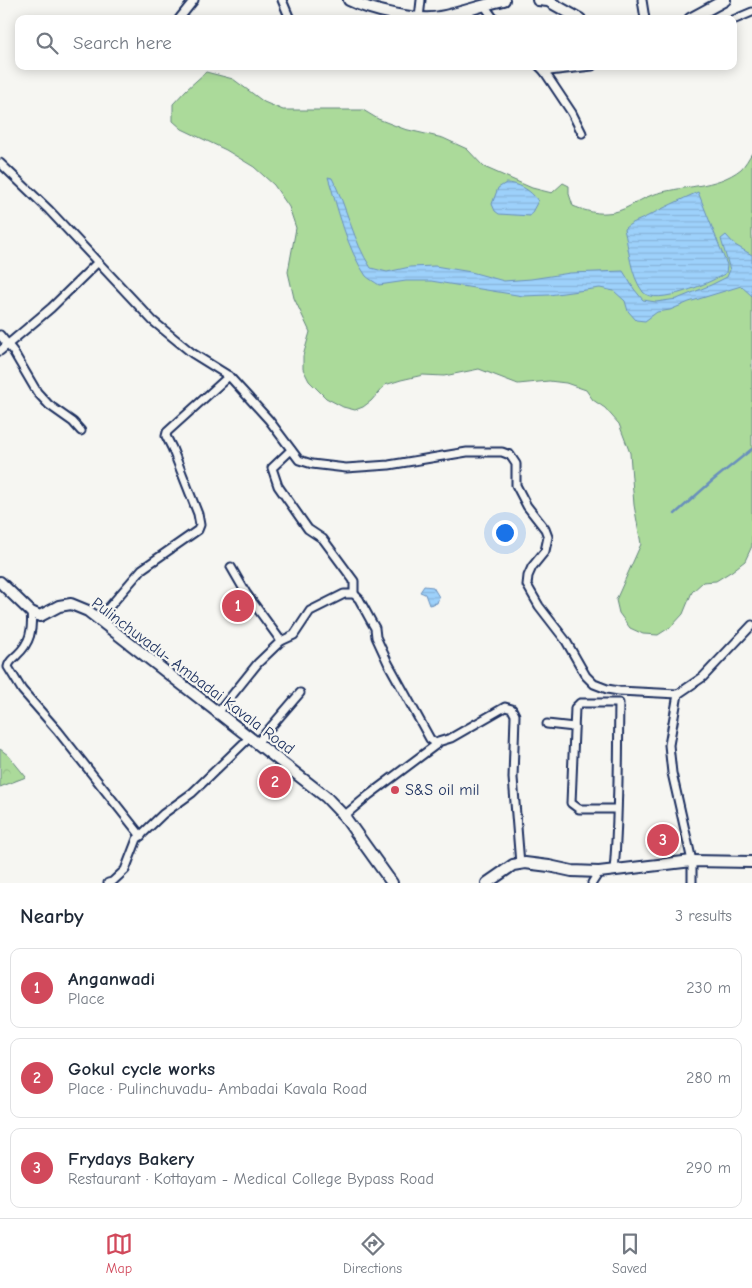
<!DOCTYPE html>
<meta charset="utf-8">
<style>
body{margin:0;font-family:"Comic Neue",sans-serif;background:#f6f6f7;color:#1f2937}
.you{position:absolute;left:504px;top:532px;width:18px;height:18px;margin:-12px;border:4px solid #fff;border-radius:50%;background:#1a73e8;box-shadow:0 0 0 8px #1a73e833}
.badge{display:grid;place-items:center;width:32px;height:32px;border-radius:50%;background:#d1495b;color:#fff;font-size:16px;font-weight:700}
.pin{position:absolute;translate:-50% -50%;border:2px solid #fff;box-shadow:0 1px 5px #0006}
.list{margin:0;padding:0;list-style:none}
h2{display:flex;justify-content:space-between;align-items:center;height:65px;margin:0;padding:0 20px;font-size:21px}
h2 small{font-size:16px;font-weight:400;color:#747a83}
.list li{display:grid;grid-template-columns:32px 1fr auto;gap:15px;align-items:center;box-sizing:border-box;height:80px;margin:0 10px 10px;padding:0 10px;border:1px solid #e0e1e3;border-radius:10px}
.list b{display:block;font-size:19px;white-space:nowrap}
.list p{margin:0;font-size:16px;white-space:nowrap;color:#747a83}
.list em{font-size:16px;font-style:normal;color:#747a83}
.icon{flex:none;width:28px;height:28px;fill:none;stroke:currentColor;stroke-width:2;stroke-linecap:round;stroke-linejoin:round}
.map{position:relative;flex:none;width:752px;height:883px;overflow:hidden}
.search{position:absolute;background:#fff;box-shadow:0 2px 12px #0003;left:15px;right:15px;top:15px;height:55px;display:flex;align-items:center;gap:12px;box-sizing:border-box;padding:0 18px;border-radius:10px;color:#747a83;font-size:19px}
.sheet{height:335px;background:#fff}
nav{display:flex;justify-content:space-around;align-items:center;box-sizing:border-box;height:70px;border-top:1px solid #e0e1e3;background:#fff;font-size:14px;color:#747a83}
nav a{display:grid;justify-items:center;gap:2px}
nav .on{color:#d1495b}
.map>svg:first-child{display:block}
.grass{fill:#abda9a;stroke:#63847c}
.park{fill:url(#park-crowns);stroke:#63847c}
.water{fill:url(#water-rules);stroke:#6990bc}
.lines{fill:none;stroke-linecap:round;stroke-linejoin:round}
.stream{stroke:#6990bc;stroke-width:2.5}
.street-casing{stroke:#1b2f5e;stroke-width:11}
.secondary-casing{stroke:#1b2f5e;stroke-width:14}
.street{stroke:#f6f6f2;stroke-width:7}
.secondary{stroke:#f6f6f2;stroke-width:10}
.poi-dot{fill:#d1495b;stroke:#f6f6f2;stroke-width:2}
.labels{text-anchor:middle;dominant-baseline:central;stroke-width:4.5;stroke-linejoin:round;paint-order:stroke}
.street-label{font-size:16px;fill:#1b2f5e;stroke:#f6f6f2}
.poi-label{font-size:16px;fill:#1b2f5e;stroke:#f6f6f2;text-anchor:start}
</style>
<div class="map">
<svg width="752" height="883" viewBox="0 0 752 883">
<defs>
<pattern id="park-crowns" width="20" height="18" patternUnits="userSpaceOnUse" patternTransform="scale(1.25)"><rect width="20" height="18" fill="#abda9a"/><path d="M2 6a3 3 0 1 1 6 0M12 15a3 3 0 1 1 6 0" fill="none" stroke="#93bb87"/></pattern>
<pattern id="water-rules" width="6" height="5" patternUnits="userSpaceOnUse" patternTransform="scale(1.25)"><rect width="6" height="5" fill="#9dd1fb"/><path d="M0 2.5h6" fill="none" stroke="#87b4da"/></pattern>
</defs>
<rect width="100%" height="100%" fill="#f6f6f2"/>
<filter id="ink" filterUnits="userSpaceOnUse"><feTurbulence type="fractalNoise" baseFrequency=".02" numOctaves="2"/><feDisplacementMap in="SourceGraphic" scale="10" xChannelSelector="R" yChannelSelector="G"/><feConvolveMatrix kernelMatrix="1 2 1 2 8 2 1 2 1" color-interpolation-filters="sRGB"/></filter>
<g filter="url(#ink)">
<!-- grass -->
<path class="grass" d="M206,72L233,79L264,102L283,110H363L378,119L404,129L443,138L467,149L484,167L532,188L552,193L563,183L569,186V194L573,206C583,210 595,214 606,213C624,213 637,200 652,195C681,185 716,189 741,169C745,165 749,158 752,153V546L745,561L732,571L716,581L703,582L692,592L683,614L672,626L658,635L643,634L630,628L619,613L616,600L641,544L634,505L630,453L619,424L605,408L593,400L586,390L566,383L549,381L518,384L479,369L444,376L423,375L401,380L385,385L371,401L363,407L355,410L343,407L326,398L309,381L303,369V356L310,332L294,298L288,272L296,228L289,207L274,185L254,167L226,150L182,129L173,121V104L186,90Z"/>
<!-- park -->
<polygon class="park" points="0,749 8,755 26,777 0,787"/>
<!-- water -->
<g class="water">
<path d="M328,177L332,178C347,207 353,241 371,268L387,272L410,267L435,266L471,272L504,281L531,279L570,273L623,271L634,289L643,300L656,302L677,299L711,285L727,277L730,270L721,239L726,235L735,245L752,255V296L741,286L689,302L670,310L657,312L645,321L636,320L628,311L625,301L614,291L600,288L549,295L523,296L431,281H406L379,285C375,282 369,279 366,276C347,249 338,209 328,177Z"/>
<path d="M506,183C518,183 531,190 538,201L530,216L499,214L495,211L492,204L498,188Z"/>
<path d="M698,192L727,265L726,273C712,282 656,307 643,292C630,275 629,248 624,229C630,223 638,221 646,217C663,208 680,200 698,192Z"/>
<polygon points="424,586 433,587 439,597 437,603 429,605 425,594 420,592"/>
</g>
<g class="lines">
<!-- stream -->
<polyline class="stream" points="675,514 711,482 752,449"/>
<!-- street casing -->
<g class="street-casing">
<g id="street">
<polyline points="282,0 290,19"/>
<polyline points="642,0 645,19"/>
<polyline points="484,5 494,19"/>
<polyline points="419,18 421,0"/>
<polyline points="179,19 194,0"/>
<polyline points="733,20 752,12"/>
<polyline points="539,66 544,71 549,71 592,66"/>
<polyline points="544,71 572,113 582,133"/>
<polyline points="0,163 49,210 153,321 192,353 229,376 269,420 299,460 312,464 346,468 389,465 467,452 502,452 510,455 516,464 516,485 527,506 545,529 548,537 545,551 532,567 528,576 527,585 539,606 566,641 586,676 594,684 607,689 619,691 678,694 703,677 752,625"/>
<polyline points="0,335 13,351 37,392 49,405 73,422 81,431"/>
<polyline points="0,351 51,308 97,263"/>
<polyline points="291,450 272,468 278,486 308,529 323,539 354,581 354,594"/>
<polyline points="231,567 246,593 281,641"/>
<path d="M31,612C33,630 30,643 17,655C13,659 9,661 8,667L22,690L58,731L141,836"/>
<polyline points="98,620 142,569 198,530 200,525 198,514 172,448 166,436 167,432 229,376"/>
<polyline points="678,694 669,745 672,773 692,861 692,883"/>
<polyline points="217,714 258,663 281,641 294,635 310,611 344,594 354,594 359,599 371,621 375,628 376,637 388,663 430,739 437,744 438,742 451,738 505,707 512,709 515,715 513,778 520,864"/>
<polyline points="547,724 574,727"/>
<polyline points="257,743 300,693"/>
<polyline points="344,816 369,795 437,744"/>
<path d="M614,870C619,815 618,759 619,703H580L575,708L571,803L579,809H617"/>
<polyline points="108,883 112,882 125,870 137,839 163,814 192,793 249,738"/>
<polyline points="592,883 599,872"/>
</g>
</g>
<!-- secondary casing -->
<g class="secondary-casing">
<g id="secondary">
<path d="M349,0C369,10 418,22 440,17C461,13 483,5 504,0"/>
<polyline points="538,0 548,1 580,19"/>
<polyline points="690,19 725,0"/>
<polyline points="0,582 31,612 40,616 59,606 71,604 88,611 326,797 344,816 392,883"/>
<polyline points="487,883 513,865 525,863 549,866 572,871 599,872 692,861 752,862"/>
</g>
</g>
<!-- street -->
<use href="#street" class="street"/>
<!-- secondary -->
<use href="#secondary" class="secondary"/>
</g>
</g>
<!-- markers -->
<circle class="poi-dot" cx="395" cy="790" r="5"/>
<g class="labels">
<!-- street labels -->
<g class="street-label">
<text transform="translate(193 676) rotate(37)">Pulinchuvadu- Ambadai Kavala Road</text>
</g>
<!-- poi labels -->
<g class="poi-label">
<text x="405" y="790">S&amp;S oil mil</text>
</g>
</g>
</svg>
<div class="you"></div>
<div class="pin badge" style="left:238px;top:606px">1</div>
<div class="pin badge" style="left:275px;top:782px">2</div>
<div class="pin badge" style="left:663px;top:840px">3</div>
<div class="search"><svg class="icon" aria-label="search" viewBox="0 0 24 24"><circle cx="10" cy="10" r="6"/><path d="M15 15l6 6"/></svg>Search here</div>
</div>
<section class="sheet">
<h2>Nearby<small>3 results</small></h2>
<ul class="list">
<li><span class="badge">1</span><div><b>Anganwadi</b><p>Place</p></div><em>230 m</em></li>
<li><span class="badge">2</span><div><b>Gokul cycle works</b><p>Place · Pulinchuvadu- Ambadai Kavala Road</p></div><em>280 m</em></li>
<li><span class="badge">3</span><div><b>Frydays Bakery</b><p>Restaurant · Kottayam - Medical College Bypass Road</p></div><em>290 m</em></li>
</ul>
</section>
<nav>
<a class="on"><svg class="icon" aria-label="map" viewBox="0 0 24 24"><path d="M3 6l6-2 6 2 6-2v14l-6 2-6-2-6 2zM9 4v14M15 6v14"/></svg>Map</a>
<a><svg class="icon" aria-label="directions" viewBox="0 0 24 24"><path d="M12 3l9 9-9 9-9-9zM9 14v-3h6M13 9l2 2-2 2"/></svg>Directions</a>
<a><svg class="icon" aria-label="saved" viewBox="0 0 24 24"><path d="M7 4h10v16l-5-4-5 4z"/></svg>Saved</a>
</nav>
